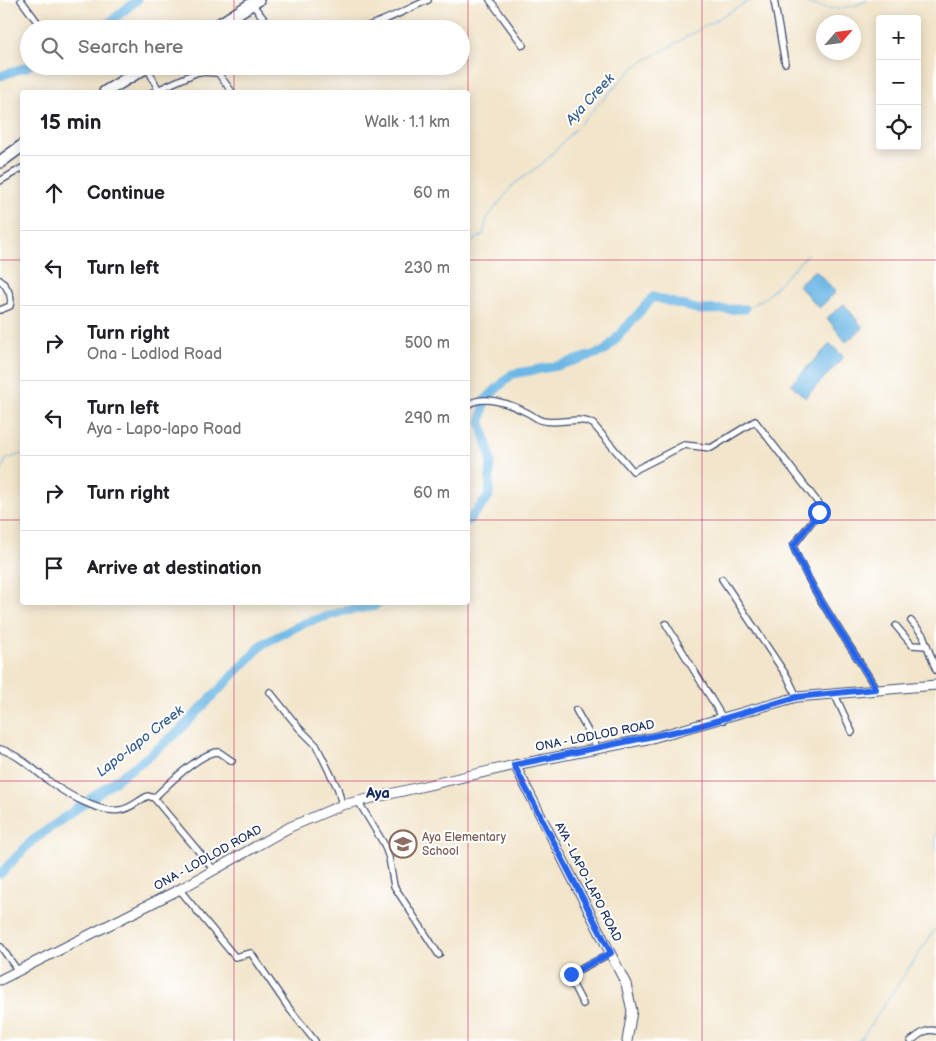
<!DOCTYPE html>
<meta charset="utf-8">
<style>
body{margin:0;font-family:"Balsamiq Sans",sans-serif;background:#f2f2f2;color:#202124}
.controls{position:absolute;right:15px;top:15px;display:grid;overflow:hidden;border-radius:5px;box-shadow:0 2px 12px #0003}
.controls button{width:45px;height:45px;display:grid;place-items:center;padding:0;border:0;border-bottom:1px solid #e0e0e0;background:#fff;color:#202124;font:25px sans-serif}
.compass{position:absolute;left:816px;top:15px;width:45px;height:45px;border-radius:50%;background:#fff;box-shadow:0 2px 12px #0003;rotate:62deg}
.stop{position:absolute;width:15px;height:15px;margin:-11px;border:4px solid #2563eb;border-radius:50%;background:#fff}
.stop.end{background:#2563eb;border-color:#fff;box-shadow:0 1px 5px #0008}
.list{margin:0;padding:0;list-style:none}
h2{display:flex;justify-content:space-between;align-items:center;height:65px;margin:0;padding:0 20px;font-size:21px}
h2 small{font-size:16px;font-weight:400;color:#757577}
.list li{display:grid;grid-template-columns:32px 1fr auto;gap:15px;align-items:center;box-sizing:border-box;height:75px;padding:0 20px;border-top:1px solid #e0e0e0}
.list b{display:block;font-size:19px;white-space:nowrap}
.list p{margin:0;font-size:16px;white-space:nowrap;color:#757577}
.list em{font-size:16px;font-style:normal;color:#757577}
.icon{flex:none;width:28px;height:28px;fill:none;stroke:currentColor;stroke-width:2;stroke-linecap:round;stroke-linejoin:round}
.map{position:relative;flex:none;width:936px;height:1041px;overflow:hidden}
.search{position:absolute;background:#fff;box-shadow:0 2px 12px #0003;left:20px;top:20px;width:450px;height:55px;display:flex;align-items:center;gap:12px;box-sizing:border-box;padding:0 18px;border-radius:28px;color:#757577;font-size:19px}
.panel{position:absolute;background:#fff;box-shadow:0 2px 12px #0003;left:20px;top:90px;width:450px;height:515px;border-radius:5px}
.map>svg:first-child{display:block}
.water{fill:#6cb7e5;stroke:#4473a2}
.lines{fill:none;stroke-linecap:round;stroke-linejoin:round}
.stream{stroke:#6cb7e5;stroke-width:1}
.river{stroke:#6cb7e5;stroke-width:9}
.street-casing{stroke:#3b4a6e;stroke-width:8}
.secondary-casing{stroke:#3b4a6e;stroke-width:11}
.highway-casing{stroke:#3b4a6e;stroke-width:14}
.street{stroke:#fff;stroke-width:5.5}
.secondary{stroke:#fff;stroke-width:9}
.highway{stroke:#fff;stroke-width:11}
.route{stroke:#2563eb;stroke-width:6}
.grid{fill:none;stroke:#c2185b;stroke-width:1;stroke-opacity:0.55}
.labels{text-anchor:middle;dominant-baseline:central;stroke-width:4;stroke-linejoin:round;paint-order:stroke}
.street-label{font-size:12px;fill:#1b2f5e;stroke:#fff}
.education-label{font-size:12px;fill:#785e54;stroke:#fff;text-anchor:start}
.water-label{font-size:14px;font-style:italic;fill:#375f8d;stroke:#fff}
.quarter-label{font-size:15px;font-weight:bold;fill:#1b2f5e;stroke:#fff}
</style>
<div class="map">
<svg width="936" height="1041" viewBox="0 0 936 1041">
<rect width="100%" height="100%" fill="#fff"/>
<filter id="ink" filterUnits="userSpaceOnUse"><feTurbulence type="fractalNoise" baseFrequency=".02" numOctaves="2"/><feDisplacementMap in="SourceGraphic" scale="10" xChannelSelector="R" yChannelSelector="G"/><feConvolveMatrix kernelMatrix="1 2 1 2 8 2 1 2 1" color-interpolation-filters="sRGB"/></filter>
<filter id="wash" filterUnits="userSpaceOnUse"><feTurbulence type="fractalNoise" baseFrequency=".0096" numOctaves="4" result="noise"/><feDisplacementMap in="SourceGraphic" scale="20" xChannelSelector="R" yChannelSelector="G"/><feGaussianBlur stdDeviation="1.12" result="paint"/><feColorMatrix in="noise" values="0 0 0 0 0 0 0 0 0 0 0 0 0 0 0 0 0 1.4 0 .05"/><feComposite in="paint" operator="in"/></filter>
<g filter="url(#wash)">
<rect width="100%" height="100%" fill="#f2e5cb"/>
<!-- water -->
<g class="water">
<polygon points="815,270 836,292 819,308 798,285"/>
<polygon points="844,304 863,328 846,342 827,318"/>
<polygon points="830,344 844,357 805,398 791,384"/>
</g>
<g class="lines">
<!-- stream -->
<g class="stream">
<path d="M795,0C822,8 842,14 867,0"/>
<polyline points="468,244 483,235 487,218 513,185 544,162 634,67 749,1 757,0"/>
<polyline points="745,309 765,298 807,255"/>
<polyline points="0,475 6,459 22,454"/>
<polyline points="936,823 936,850"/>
<polyline points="857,1041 861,1039 936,928"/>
</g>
<!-- river -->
<g class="river">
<polyline points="93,29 110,22 137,0"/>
<polyline points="0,76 29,66"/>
<polyline points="468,521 489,496 491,459 481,422 485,400 512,374 557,366 605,351 653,297 700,310 745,309"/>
<polyline points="0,874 32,841 145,759 180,730 263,644 304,623 344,611 375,606 379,602"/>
</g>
</g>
</g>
<g filter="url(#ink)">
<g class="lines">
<!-- street casing -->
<g class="street-casing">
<g id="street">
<polyline points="21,0 38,23"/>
<polyline points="490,0 523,45"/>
<polyline points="774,0 785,63"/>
<polyline points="252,4 272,29"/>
<path d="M357,29C381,24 405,10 428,0"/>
<polyline points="147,67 158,89"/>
<polyline points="200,72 218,73 232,92"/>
<polyline points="153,92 211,66"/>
<polyline points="0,181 22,168"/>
<path d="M0,280C7,286 13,297 10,306L0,310"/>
<path d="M468,405C483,394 511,404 526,412C531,414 535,418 540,420C558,426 576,415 593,424L633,471L684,445L711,448L755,421L819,504V512L793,546C814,597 849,642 876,689"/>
<polyline points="722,579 788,678 797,697"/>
<polyline points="911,621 923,635 936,670"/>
<polyline points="666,624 724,720"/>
<polyline points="896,626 912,645 927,646"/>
<polyline points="270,692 299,728 316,745 338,789 342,805"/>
<polyline points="834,693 852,732"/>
<polyline points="576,710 598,749"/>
<path d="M0,749C18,754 34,770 49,781C64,793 101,814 120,810C130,809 139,800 148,796L154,798L214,870"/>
<path d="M154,798C166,786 202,751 219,752L232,761"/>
<polyline points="358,801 384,844 389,858 394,886 439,955"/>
<polyline points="179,889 235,957 251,953 288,1007 315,1041"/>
<polyline points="1,947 18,971"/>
<polyline points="583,1004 571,981 571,974 611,953"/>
<path d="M911,1041C919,1035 926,1028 936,1031"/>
</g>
</g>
<!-- secondary casing -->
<g class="secondary-casing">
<g id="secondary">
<polyline points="515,765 626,984 632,1011 627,1041"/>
<polyline points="0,980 184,887 290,827 342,805 515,765 652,738 797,697 936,685"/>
</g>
</g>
<!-- highway casing -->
<g class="highway-casing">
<g id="highway">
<polyline points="212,29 258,0"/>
<polyline points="105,92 148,66"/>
<polyline points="0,162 22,146"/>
</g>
</g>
<!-- street -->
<use href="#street" class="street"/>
<!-- secondary -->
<use href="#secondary" class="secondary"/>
<!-- highway -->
<use href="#highway" class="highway"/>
</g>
</g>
<g class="lines" filter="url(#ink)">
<!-- route -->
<path class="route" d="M571,974L611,953L514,765L692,728L797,697L876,689C849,642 814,597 793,546L819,512"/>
</g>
<!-- grid -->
<path class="grid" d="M234,0V29M468,0V1041M702,0V1041M234,66V92M0,260H22M468,260H936M0,520H22M468,520H936M234,602V1041M0,781H936"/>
<!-- icons -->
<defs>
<g id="school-ring" transform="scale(1.4375)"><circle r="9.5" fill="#fff" stroke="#8d6e63" stroke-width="1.5"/><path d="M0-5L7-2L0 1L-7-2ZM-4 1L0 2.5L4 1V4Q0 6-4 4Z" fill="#8d6e63"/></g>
</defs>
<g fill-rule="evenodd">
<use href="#school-ring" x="403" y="844"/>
</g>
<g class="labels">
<!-- street labels -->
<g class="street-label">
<text transform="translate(595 736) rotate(-11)">ONA - LODLOD ROAD</text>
<text transform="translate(208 858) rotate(-29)">ONA - LODLOD ROAD</text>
<text transform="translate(588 882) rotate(63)">AYA - LAPO-LAPO ROAD</text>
</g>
<!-- education labels -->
<g class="education-label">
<text x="422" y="837">Aya Elementary<tspan x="422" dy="14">School</tspan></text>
</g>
<!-- water labels -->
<g class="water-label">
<text transform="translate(590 99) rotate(-47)">Aya Creek</text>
<text transform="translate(140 741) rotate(-38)">Lapo-lapo Creek</text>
</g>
<!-- quarter labels -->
<g class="quarter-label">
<text x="378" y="793">Aya</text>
</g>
</g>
</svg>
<div class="controls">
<button>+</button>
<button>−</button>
<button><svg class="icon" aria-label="locate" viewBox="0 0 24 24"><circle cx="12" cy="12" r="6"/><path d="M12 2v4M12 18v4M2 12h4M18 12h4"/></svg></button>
</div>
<svg class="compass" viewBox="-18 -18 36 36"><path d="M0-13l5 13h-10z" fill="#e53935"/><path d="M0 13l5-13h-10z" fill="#757577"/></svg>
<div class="stop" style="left:819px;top:512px"></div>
<div class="stop end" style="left:571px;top:974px"></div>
<div class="search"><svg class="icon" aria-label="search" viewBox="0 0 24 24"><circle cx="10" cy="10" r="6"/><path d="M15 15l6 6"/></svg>Search here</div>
<section class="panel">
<h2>15 min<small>Walk · 1.1 km</small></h2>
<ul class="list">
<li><svg class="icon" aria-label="ahead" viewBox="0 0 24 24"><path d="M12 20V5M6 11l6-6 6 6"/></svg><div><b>Continue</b></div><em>60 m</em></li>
<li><svg class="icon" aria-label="left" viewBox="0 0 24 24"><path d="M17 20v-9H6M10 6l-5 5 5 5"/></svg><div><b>Turn left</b></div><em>230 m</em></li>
<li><svg class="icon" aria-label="right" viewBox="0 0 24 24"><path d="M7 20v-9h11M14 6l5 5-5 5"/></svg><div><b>Turn right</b><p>Ona - Lodlod Road</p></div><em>500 m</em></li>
<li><svg class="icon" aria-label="left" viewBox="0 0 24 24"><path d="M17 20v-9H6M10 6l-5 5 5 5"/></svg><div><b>Turn left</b><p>Aya - Lapo-lapo Road</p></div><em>290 m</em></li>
<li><svg class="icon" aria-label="right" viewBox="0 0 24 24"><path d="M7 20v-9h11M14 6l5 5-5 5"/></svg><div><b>Turn right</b></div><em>60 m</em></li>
<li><svg class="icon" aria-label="arrive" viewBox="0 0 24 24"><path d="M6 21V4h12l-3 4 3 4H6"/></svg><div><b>Arrive at destination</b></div></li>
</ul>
</section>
</div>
